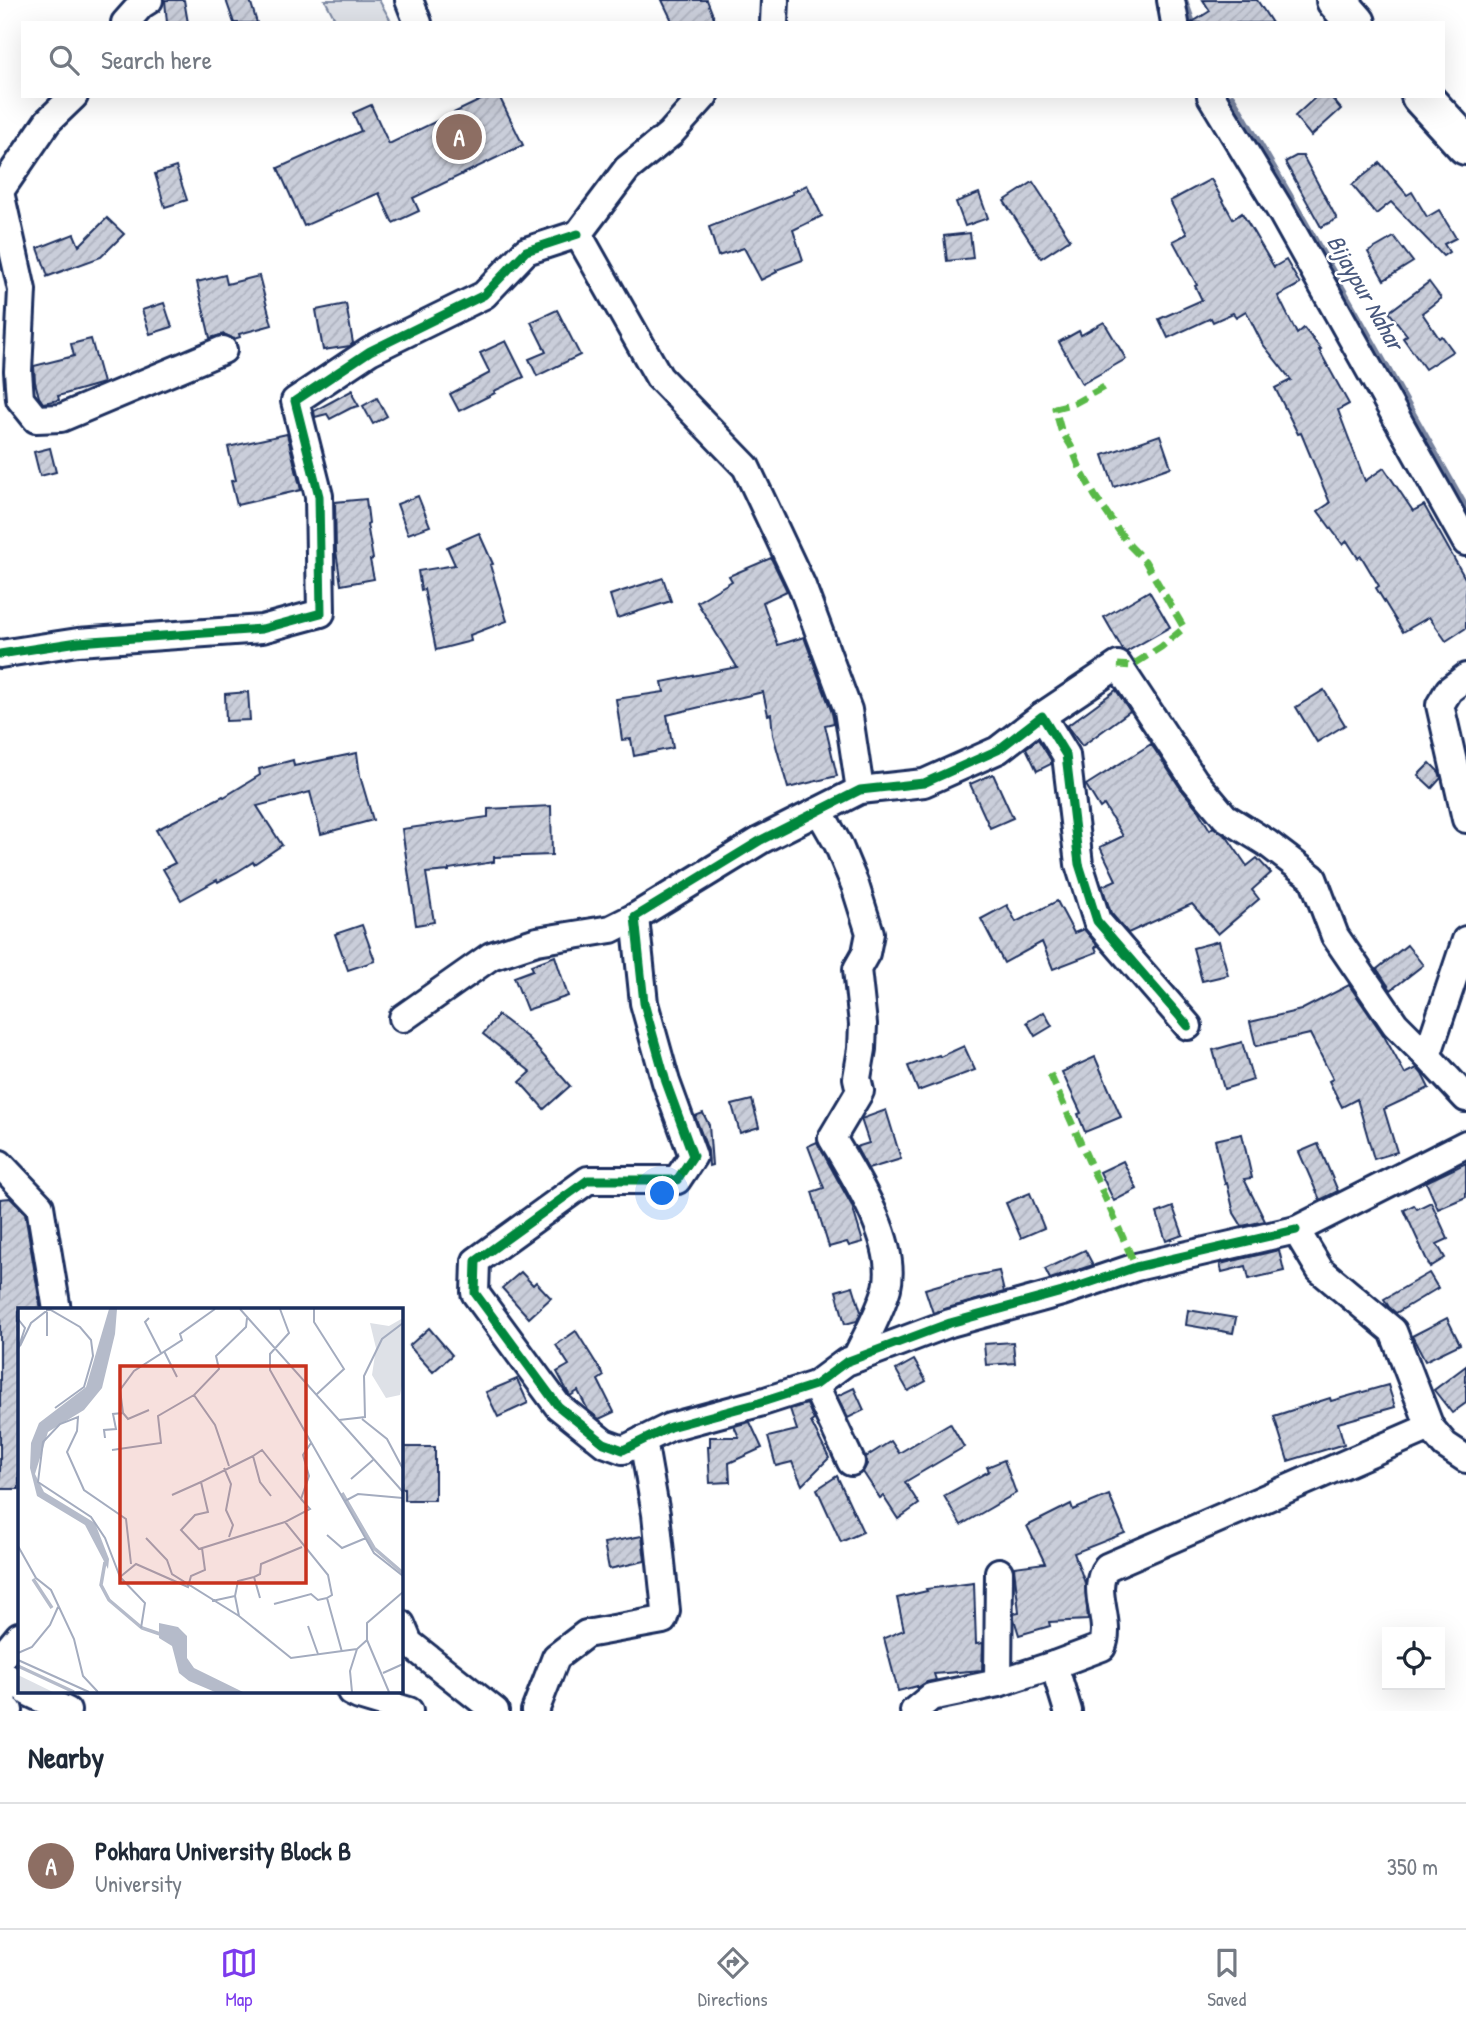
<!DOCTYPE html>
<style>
body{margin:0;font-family:"Patrick Hand",sans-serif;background:#f2f2f3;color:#1f2937}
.controls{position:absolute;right:21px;bottom:21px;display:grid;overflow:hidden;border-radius:0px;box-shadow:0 7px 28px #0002}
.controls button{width:63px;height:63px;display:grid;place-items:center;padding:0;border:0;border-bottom:2px solid #e0e1e3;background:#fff;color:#1f2937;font:35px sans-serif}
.you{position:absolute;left:663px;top:1194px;width:24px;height:24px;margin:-18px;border:5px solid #fff;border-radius:50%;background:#1a73e8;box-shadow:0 0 0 10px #1a73e833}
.badge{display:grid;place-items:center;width:46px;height:46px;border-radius:50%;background:#7c3aed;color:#fff;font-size:23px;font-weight:700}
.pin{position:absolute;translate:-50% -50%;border:4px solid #fff;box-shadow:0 2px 7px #0006}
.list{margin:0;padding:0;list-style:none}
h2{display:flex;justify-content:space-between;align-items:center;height:91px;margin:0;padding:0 28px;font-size:30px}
h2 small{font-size:23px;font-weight:400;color:#747a83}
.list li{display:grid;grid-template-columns:46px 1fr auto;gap:21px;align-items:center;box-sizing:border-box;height:126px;padding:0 28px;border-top:2px solid #e0e1e3}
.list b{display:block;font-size:26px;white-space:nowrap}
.list p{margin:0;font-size:23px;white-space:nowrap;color:#747a83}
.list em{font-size:23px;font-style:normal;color:#747a83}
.icon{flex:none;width:38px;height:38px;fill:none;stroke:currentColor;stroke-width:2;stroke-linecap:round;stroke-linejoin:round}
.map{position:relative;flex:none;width:1466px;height:1711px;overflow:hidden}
.search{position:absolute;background:#fff;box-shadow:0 7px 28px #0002;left:21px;right:21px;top:21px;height:77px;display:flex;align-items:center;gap:18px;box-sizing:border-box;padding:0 24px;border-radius:0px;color:#747a83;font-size:26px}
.sheet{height:217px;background:#fff}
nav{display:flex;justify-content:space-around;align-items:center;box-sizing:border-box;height:98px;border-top:2px solid #e0e1e3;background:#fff;font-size:19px;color:#747a83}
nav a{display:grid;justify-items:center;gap:4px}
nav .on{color:#7c3aed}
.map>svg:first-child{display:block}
.pitch{fill:#dee1e7;stroke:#7c88a2;stroke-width:2}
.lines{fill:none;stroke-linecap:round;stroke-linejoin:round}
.stream{stroke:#77839f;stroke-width:6}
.building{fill:url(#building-hatch);stroke:#1b2f5e;stroke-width:2}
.minor-casing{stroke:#1b2f5e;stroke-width:32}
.highway-casing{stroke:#1b2f5e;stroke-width:44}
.minor{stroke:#fff;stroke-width:26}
.highway{stroke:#fff;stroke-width:38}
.quiet{stroke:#58b947;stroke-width:7;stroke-dasharray:14 7;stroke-linecap:butt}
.cycleway-casing{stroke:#fff;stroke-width:13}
.cycleway{stroke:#00873e;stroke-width:9}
.labels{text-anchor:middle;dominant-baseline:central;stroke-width:5;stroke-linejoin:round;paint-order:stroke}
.water-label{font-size:24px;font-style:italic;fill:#49597e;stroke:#fff}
.inset-river{fill:none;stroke:#b5bbca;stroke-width:3.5}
.inset-road{fill:none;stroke:#a4acbf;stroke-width:2}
.view{fill:#c8321e;fill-opacity:0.15;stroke:#c8321e;stroke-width:3.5}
.inset-edge{fill:none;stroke:#1b2f5e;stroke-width:3.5}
</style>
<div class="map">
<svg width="1466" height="1711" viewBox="0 0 1466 1711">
<defs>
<pattern id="building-hatch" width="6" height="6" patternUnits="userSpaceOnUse" patternTransform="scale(1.75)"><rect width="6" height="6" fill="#caceda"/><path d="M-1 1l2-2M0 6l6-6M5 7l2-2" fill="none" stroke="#adb1be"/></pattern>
</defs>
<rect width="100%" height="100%" fill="#fff"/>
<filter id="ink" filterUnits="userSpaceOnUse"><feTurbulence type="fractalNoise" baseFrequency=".0143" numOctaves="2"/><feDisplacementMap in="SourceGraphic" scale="14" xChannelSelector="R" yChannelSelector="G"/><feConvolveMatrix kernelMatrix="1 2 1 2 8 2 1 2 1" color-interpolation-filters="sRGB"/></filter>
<g filter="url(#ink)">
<!-- pitch -->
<polygon class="pitch" points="325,0 379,0 392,23 337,23"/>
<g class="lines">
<!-- stream -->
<g class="stream">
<polyline points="1185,0 1193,23"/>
<polyline points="1232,96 1290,195 1466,507"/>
</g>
</g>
<!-- building -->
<g class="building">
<polygon points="165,0 184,0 188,23 167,23"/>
<polygon points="226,0 250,0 257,23 234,23"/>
<polygon points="662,0 707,0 716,23 673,23"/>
<polygon points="1203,0 1257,0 1272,23 1191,23 1210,11"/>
<polygon points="489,96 499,96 523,145 413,198 419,211 393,223 379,193 304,226 278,168 361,131 353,113 371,105 389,144"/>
<polygon points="1317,96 1330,96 1341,109 1311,136 1295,116"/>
<polygon points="1296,156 1303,156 1337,219 1321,227 1285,162"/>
<polygon points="1380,163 1407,195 1412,192 1427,217 1439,210 1456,238 1444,244 1449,252 1443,256 1391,202 1376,214 1352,185"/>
<polygon points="176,167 187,200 165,207 155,174"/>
<polygon points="1211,179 1233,219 1242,213 1274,267 1286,260 1300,284 1278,296 1297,334 1304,328 1321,349 1319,350 1349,404 1338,410 1365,481 1384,468 1413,511 1424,505 1466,580 1466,628 1446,641 1429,617 1403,632 1376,588 1379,586 1361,556 1358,558 1347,541 1343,545 1318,511 1330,503 1301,433 1298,434 1275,388 1291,380 1262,343 1246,311 1236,317 1233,313 1213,322 1211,318 1168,338 1159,319 1202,300 1195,286 1197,285 1173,241 1187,234 1170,201"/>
<polygon points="1033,182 1070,239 1041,258 1004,201"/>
<polygon points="807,185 822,216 793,230 803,260 776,270 777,272 761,280 744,248 718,256 709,227 793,194 792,192"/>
<polygon points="979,193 988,218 965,226 956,202"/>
<polygon points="107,218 124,234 101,257 46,277 48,276 38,248 74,234 79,246"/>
<polygon points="970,233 973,258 947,261 944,236"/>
<polygon points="1394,237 1413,262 1384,280 1368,252"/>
<polygon points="225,275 227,284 259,276 272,325 239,334 240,337 234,339 224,334 210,338 197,282"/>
<polygon points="1429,282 1441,298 1422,313 1439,338 1442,336 1453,351 1425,369 1403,338 1407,335 1389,312"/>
<polygon points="164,303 172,327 150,334 142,310"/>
<polygon points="346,304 353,343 350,346 323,350 316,310"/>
<polygon points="557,310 580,355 537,376 529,359 546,352 531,322"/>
<polygon points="1104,322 1126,359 1082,384 1059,342 1079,331 1081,335"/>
<polygon points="91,339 103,383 58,396 59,400 43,403 39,397 35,382 34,366 74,356 71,344"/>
<polygon points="506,341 524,377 494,391 495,393 459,411 450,394 490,373 480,353"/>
<polygon points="353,390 353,396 359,406 351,408 330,419 327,414 315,417 314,411"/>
<polygon points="377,398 387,416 373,424 363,406"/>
<polygon points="287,434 301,490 237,505 231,481 236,480 228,447"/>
<polygon points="1160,435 1171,467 1114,487 1103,455"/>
<polygon points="50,448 56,472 40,476 34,452"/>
<polygon points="418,496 430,526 408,534 397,504"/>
<polygon points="366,499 369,523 367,524 373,559 370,560 374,579 341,585 336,551 335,502"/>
<polygon points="479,533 493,564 490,565 507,621 470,635 471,641 436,650 424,589 421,590 418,571 455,565 447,547"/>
<polygon points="771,558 787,591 763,602 778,645 804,637 832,713 834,723 825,725 837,776 788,788 773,735 771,714 768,715 763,692 667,715 673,748 634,756 631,739 622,740 616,699 664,692 662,682 737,667 697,602 732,581 729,576"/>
<polygon points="663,578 671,601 617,618 610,595"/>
<polygon points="1149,591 1170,627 1126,652 1123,650 1104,617"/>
<polygon points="1116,690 1130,711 1082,746 1067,726"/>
<polygon points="1324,690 1345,725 1317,742 1296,707"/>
<polygon points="248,692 250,720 226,721 225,694"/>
<polygon points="1038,739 1051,760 1051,764 1037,771 1026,748"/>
<polygon points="1151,744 1181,789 1196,807 1210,830 1213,827 1227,837 1247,866 1257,858 1271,873 1252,890 1259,899 1218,934 1192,904 1128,933 1111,913 1102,886 1116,880 1100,847 1123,836 1104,805 1100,808 1086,785"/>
<polygon points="357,753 360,776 373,820 321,834 310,792 257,806 282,845 254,864 253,862 237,872 218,882 217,880 181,900 163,869 175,863 156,830 223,796 224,797 260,775 259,769 293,760 294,766"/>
<polygon points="1430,763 1439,772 1441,778 1432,788 1418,775"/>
<polygon points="993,774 1013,818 990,828 970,784"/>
<polygon points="551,806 552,855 494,857 494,862 449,869 449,871 426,873 434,922 416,925 402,829 488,817 488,809"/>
<polygon points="1057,901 1074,933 1084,929 1098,946 1095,947 1097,952 1053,969 1042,942 1004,963 981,919 1007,905 1016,922"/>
<polygon points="362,925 375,961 348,970 335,934"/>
<polygon points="1219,941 1228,975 1202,981 1193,948"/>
<polygon points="1407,945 1423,965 1391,990 1377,969"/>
<polygon points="555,956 568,996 527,1010 514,977 533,970 531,965"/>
<polygon points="1349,985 1384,1036 1405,1074 1417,1068 1422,1074 1429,1088 1384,1109 1397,1152 1374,1159 1357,1099 1342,1107 1329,1081 1333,1079 1310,1034 1256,1046 1250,1022 1301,1010"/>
<polygon points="1044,1012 1052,1026 1035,1036 1027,1022"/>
<polygon points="498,1015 528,1038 570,1086 544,1109 520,1082 531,1072 483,1034"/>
<polygon points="1242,1042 1253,1080 1224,1089 1213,1050"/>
<polygon points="964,1046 975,1070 918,1091 908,1066 939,1055 940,1057"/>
<polygon points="1095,1057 1121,1117 1085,1132 1078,1114 1081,1113 1062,1072"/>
<polygon points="752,1100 759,1127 740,1133 732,1105"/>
<polygon points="886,1110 901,1159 868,1169 856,1147 869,1143 861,1119"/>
<polygon points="703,1113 709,1125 712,1165 709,1166 708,1151 695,1116"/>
<polygon points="1242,1134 1252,1178 1244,1179 1265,1221 1242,1226 1234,1213 1227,1183 1225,1184 1215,1140"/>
<polygon points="817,1142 852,1206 863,1242 849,1246 847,1242 829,1247 812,1192 824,1188 808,1146"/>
<polygon points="1318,1144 1338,1191 1320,1200 1299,1152"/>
<polygon points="1123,1161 1137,1189 1114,1201 1100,1172"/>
<polygon points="1466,1163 1466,1197 1438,1209 1426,1182"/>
<polygon points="1030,1193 1044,1228 1021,1238 1006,1203"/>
<polygon points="10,1198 25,1213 41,1310 19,1310 19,1489 0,1489 0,1199"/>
<polygon points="1431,1202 1448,1239 1437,1244 1445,1258 1430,1267 1404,1210 1414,1205 1417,1209"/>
<polygon points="1173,1207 1183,1235 1166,1241 1157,1213"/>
<polygon points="1085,1250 1093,1265 1050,1279 1045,1269"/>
<polygon points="1279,1250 1284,1271 1249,1279 1246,1266 1222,1272 1220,1264"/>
<polygon points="999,1271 1004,1292 933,1313 925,1289 959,1279"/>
<polygon points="521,1272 533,1285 536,1282 551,1298 529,1318 502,1288"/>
<polygon points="1429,1273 1438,1288 1396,1313 1389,1307 1384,1299"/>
<polygon points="853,1286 861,1312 857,1321 845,1324 836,1291"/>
<polygon points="1188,1310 1236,1318 1233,1333 1186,1325"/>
<polygon points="1447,1318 1460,1344 1425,1361 1412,1336"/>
<polygon points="429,1328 452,1355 433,1372 409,1346"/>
<polygon points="576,1331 604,1376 598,1380 614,1412 599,1419 588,1410 578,1391 570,1396 557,1372 569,1365 556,1345"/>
<polygon points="1013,1342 1015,1363 986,1365 984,1344"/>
<polygon points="914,1360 926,1381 908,1391 896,1370"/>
<polygon points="1466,1366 1466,1403 1452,1413 1434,1390"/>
<polygon points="517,1379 528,1403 498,1417 486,1392"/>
<polygon points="1388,1385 1395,1407 1338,1423 1344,1444 1288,1461 1274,1416 1330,1398 1331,1401"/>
<polygon points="854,1388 864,1410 848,1418 837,1396"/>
<polygon points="807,1404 814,1420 811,1422 829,1458 802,1485 792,1462 776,1466 768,1437 797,1430 790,1409"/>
<polygon points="750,1422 762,1448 729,1463 730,1482 710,1483 708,1447 710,1447 710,1437 739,1437 734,1426"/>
<polygon points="950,1423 964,1447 905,1482 919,1504 898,1519 883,1496 880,1498 863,1472 867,1464 866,1457 891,1441 899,1453"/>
<polygon points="401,1447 435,1447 435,1500 404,1500 404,1488 401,1488"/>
<polygon points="1004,1460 1016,1493 961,1525 944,1496 989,1471 987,1467"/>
<polygon points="837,1476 863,1532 841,1542 817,1489"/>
<polygon points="1109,1495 1125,1533 1074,1553 1085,1583 1088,1620 1049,1622 1050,1626 1019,1635 1014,1619 1014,1613 1019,1612 1014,1567 1045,1563 1027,1526 1071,1504 1073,1510"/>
<polygon points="642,1536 645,1561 609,1569 604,1543"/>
<polygon points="974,1583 976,1644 983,1643 982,1670 934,1674 936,1680 927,1682 917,1688 917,1686 898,1691 884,1638 904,1630 897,1598 927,1591 926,1589"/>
</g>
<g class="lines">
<!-- minor casing -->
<g class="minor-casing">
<g id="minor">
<polyline points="409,0 418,23"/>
<polyline points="1171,0 1175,23"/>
<polyline points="125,23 141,5 149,0"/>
<polyline points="774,23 775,0"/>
<polyline points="704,96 670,134 627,169 578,234 659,377 746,467 802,586 848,710 860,790"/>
<polyline points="1211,96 1282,213 1466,542"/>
<polyline points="0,191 48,121 74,96"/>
<polyline points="0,192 22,290 18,371 20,399 36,419 61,418 223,350"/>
<polyline points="0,654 78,642 262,629 321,613 319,496 295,401 370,351 484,295 526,251 578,234"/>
<polyline points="1466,677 1449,690 1440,705 1466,819"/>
<polyline points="1042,716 1118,665 1194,780 1225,817 1267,843 1313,878 1335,936 1395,1024 1427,1056"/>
<path d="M819,811L838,844L855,885L870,933L866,953L857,969L863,1024L862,1049L857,1078L860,1091L832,1138C854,1175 898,1243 887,1288C880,1313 867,1335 856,1358"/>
<polyline points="1466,940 1427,1056 1466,1098"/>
<polyline points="403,1018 491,956 537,941 611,929 635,917"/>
<polyline points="1188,1026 1097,921 1079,864 1066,755 1042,716 998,750 924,783 860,790 761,840 635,917 644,1003 666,1082 693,1156 677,1180 588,1180 476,1261 475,1293 558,1406 604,1443 623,1450 670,1427 759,1403 815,1385 846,1362 950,1323 1062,1292 1136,1267 1296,1230"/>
<polyline points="1466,1144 1296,1230 1320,1270 1393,1331 1430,1427 1445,1445 1466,1459"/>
<polyline points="0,1164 40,1206 57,1310"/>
<polyline points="815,1385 851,1462"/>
<polyline points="401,1624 409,1643 495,1711"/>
<polyline points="0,1659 19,1636"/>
<path d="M1054,1665L1102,1647C1113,1621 1089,1590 1107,1567L1430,1427"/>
<polyline points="0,1672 19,1686"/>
<polyline points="998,1683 999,1572"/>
<polyline points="28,1692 67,1711"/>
<polyline points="351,1692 359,1696 409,1711"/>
<polyline points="0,1693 4,1707 9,1711"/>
<polyline points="535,1711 556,1657 586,1634 663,1620 666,1611 656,1514 643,1440"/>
<polyline points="914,1711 931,1697 998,1683 1054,1665 1068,1711"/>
</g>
</g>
<!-- highway casing -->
<g class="highway-casing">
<g id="highway">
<polyline points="1336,0 1356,23"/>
<polyline points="1421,96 1466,145"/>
</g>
</g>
<!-- minor -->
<use href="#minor" class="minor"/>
<!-- highway -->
<use href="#highway" class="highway"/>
<!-- quiet -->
<g class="quiet">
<polyline points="1104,387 1075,403 1055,408 1061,430 1071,446 1081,471 1095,496 1128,544 1145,561 1184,628 1161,647 1131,666 1118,665"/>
<polyline points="1050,1074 1136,1267"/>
</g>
<!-- cycleway casing -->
<g class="cycleway-casing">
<g id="cycleway">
<polyline points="0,654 78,642 262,629 321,613 319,496 295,401 370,351 484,295 526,251 578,234"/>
<polyline points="1188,1026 1097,921 1079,864 1066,755 1042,716 998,750 924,783 860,790 761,840 635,917 644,1003 666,1082 693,1156 677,1180 588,1180 476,1261 475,1293 558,1406 604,1443 623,1450 670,1427 759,1403 815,1385 846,1362 950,1323 1062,1292 1136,1267 1296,1230"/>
</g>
</g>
<!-- cycleway -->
<use href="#cycleway" class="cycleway"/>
</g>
</g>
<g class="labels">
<!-- water labels -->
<g class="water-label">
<text transform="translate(1366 292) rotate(60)">Bijaypur Nahar</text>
</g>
</g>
<!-- overview -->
<g transform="translate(18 1308)">
<rect width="385" height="385" fill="#fff"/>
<path d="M0,367L35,384H0Z" fill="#dee1e7"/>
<path d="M385,10V73L382,87L368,90L354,67L358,40L352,15L371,18Z" fill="#dee1e7"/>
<path d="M91,1H99L97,26L84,80L66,102L30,124L17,166L26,184L77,215L91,251L90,261L67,217L19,188L12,160L13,135L21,115L68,79ZM141,315L160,319L169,328V350L176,360L225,384H197L171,373L161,365L154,338L141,330Z" fill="#b5bbca"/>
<path class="inset-river" d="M324,185L356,240L385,265M87,254L83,277L91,292L124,320L145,327M15,271L34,300M0,358L56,384"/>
<path class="inset-road" d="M222,1L385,184M262,1L271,25L252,46V62L356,245L385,268M296,1V14L326,61L299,86M131,10L127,14L143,45M0,11L7,20L0,41M29,28V1M2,38L13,15L31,1L62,19L73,32L75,48L66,79L37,100M146,43L159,69M105,105L102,82L116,63L164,32L162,26L197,1M105,105L110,111L131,102M344,111L369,131L385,161M321,112L347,109L346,68L364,31L385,15M87,130L86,122L98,121L95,106L105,105M293,135L285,147L291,168L283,191L292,201L267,214L310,267L314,287L309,290L324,344M94,142L143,135L140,108L176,87M235,148L244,142L283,191M211,158L197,117L176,87L201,61L198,48L228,19L229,10M206,160L213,176L208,202L215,217L211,229M333,171L355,152M154,187L183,174M253,188L242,174L235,148L183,174L190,204L177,207L163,222L181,241L267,214M327,193L340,186L385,190M309,227L324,240L348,230M128,230L149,252L154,266L221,308L273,350L339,341M0,238L18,270L33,282L56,331L65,368L80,384M102,269L87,230L73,209L20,174L25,134L42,116L60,109L59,123L49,144L66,182L108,211L113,256M236,269L242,266L243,256L284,239M194,293L217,288M256,296L293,286L300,292L309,290M221,308L217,288L220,273L236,269L242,290M290,318L300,346M123,320L127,295L102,269L118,256L170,279L173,268L187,262L184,240M349,332L371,384M0,345L14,339L32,317L40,299M0,352L71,384M365,365L385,356M334,384L332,363L339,341L349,332V315L385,284"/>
<path class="view" d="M102,58H288V275H102Z"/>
<rect width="385" height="385" class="inset-edge"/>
</g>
</svg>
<div class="controls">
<button><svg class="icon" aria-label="locate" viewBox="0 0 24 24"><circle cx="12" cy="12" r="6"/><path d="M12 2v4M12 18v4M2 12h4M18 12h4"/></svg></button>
</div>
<div class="you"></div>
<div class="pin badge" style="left:459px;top:137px;background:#8d6e63">A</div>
<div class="search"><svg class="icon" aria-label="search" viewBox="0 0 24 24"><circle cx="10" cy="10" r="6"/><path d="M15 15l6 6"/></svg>Search here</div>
</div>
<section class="sheet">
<h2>Nearby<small></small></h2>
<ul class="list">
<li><span class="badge" style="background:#8d6e63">A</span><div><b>Pokhara University Block B</b><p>University</p></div><em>350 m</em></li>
</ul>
</section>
<nav>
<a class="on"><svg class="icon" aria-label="map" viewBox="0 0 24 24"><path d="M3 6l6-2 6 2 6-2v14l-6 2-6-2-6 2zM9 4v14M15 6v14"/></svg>Map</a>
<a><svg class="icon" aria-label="directions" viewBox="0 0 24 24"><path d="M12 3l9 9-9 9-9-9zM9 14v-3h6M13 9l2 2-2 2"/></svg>Directions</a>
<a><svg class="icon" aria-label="saved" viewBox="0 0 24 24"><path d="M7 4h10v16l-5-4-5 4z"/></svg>Saved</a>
</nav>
